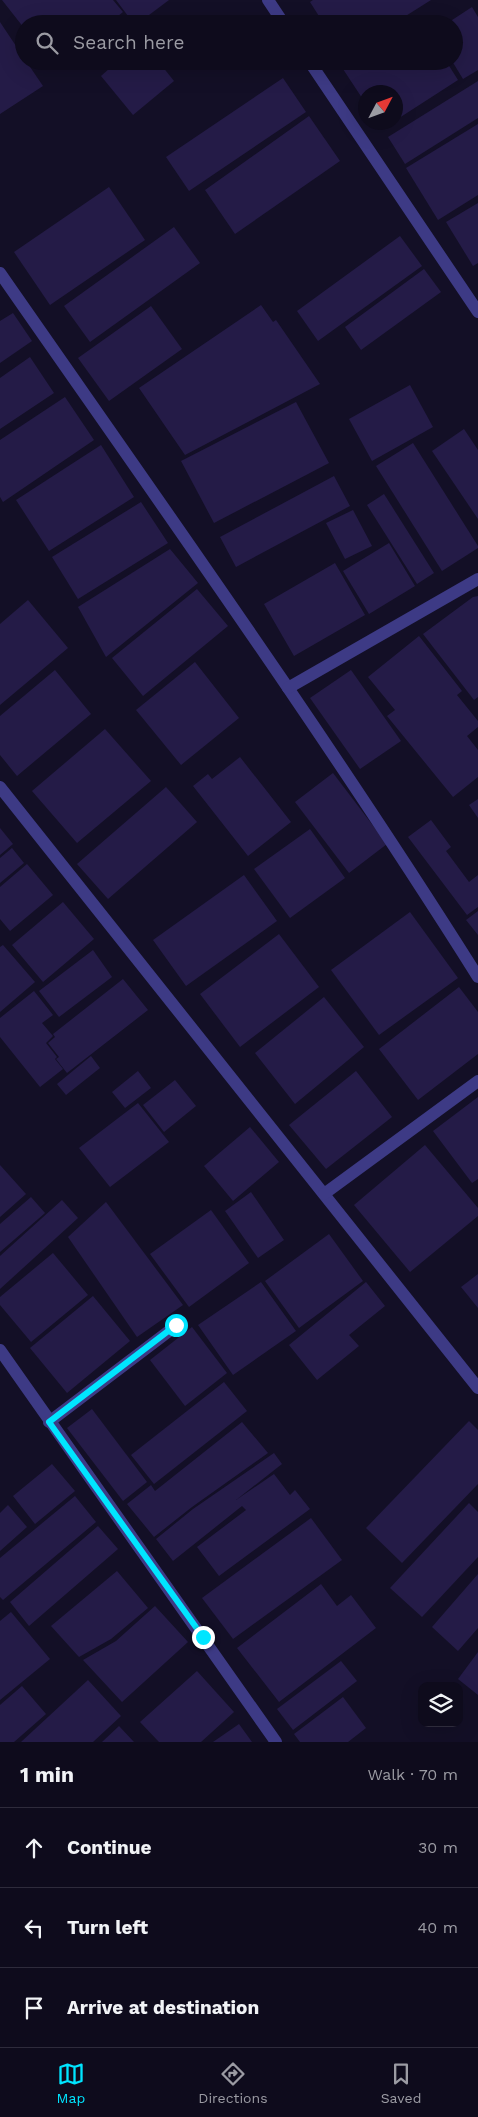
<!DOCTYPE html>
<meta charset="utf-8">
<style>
body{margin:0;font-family:"Work Sans",sans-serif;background:#171425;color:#f1f3f6}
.controls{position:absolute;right:15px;bottom:15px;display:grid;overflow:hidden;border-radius:10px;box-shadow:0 5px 20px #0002}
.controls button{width:45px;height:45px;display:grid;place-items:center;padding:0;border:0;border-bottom:1px solid #2e2b3b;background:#0e0b1c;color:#f1f3f6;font:25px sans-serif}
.compass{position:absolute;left:358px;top:85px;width:45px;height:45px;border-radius:50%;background:#0e0b1c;box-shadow:0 5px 20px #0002;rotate:49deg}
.stop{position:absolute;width:15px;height:15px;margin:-11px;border:4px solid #00e5ff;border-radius:50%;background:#fff}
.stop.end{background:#00e5ff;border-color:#fff;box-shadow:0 1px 5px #0008}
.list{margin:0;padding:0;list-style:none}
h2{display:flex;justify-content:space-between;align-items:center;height:65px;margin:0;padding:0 20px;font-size:21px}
h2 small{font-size:16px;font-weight:400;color:#9b9ba3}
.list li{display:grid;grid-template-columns:32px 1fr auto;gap:15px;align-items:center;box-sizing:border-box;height:80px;padding:0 20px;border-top:1px solid #2e2b3b}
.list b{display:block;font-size:19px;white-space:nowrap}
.list em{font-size:16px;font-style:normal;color:#9b9ba3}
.icon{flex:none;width:28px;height:28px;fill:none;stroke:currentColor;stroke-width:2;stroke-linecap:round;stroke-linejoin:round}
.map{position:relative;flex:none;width:478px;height:1742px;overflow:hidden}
.search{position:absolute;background:#0e0b1c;box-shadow:0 5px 20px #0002;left:15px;right:15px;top:15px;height:55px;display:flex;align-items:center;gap:12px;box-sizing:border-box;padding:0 18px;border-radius:28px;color:#9b9ba3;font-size:19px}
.sheet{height:305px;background:#0e0b1c}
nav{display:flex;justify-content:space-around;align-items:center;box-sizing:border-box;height:70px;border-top:1px solid #2e2b3b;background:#0e0b1c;font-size:14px;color:#9b9ba3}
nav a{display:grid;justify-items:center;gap:2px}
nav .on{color:#00e5ff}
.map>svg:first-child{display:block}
.building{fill:#241b47}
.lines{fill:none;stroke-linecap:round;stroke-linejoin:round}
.street{stroke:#3d3a85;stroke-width:12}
.route{stroke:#00e5ff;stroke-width:6}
</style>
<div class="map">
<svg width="478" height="1742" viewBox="0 0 478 1742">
<rect width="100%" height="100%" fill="#130f26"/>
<!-- building -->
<g class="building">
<polygon points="2,0 113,0 123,12 108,24 24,24 24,28"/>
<polygon points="116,0 169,0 137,24 134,24"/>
<polygon points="313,0 431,0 393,24 324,24 310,2"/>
<polygon points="472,7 478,17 478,70 463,79 452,61 454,61 454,24 446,24"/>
<polygon points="0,22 24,58 24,61 26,61 43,86 0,114"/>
<polygon points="118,61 158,61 174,81 133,115 101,76"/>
<polygon points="356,61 446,61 458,80 396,120 396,92 366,92 366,104 343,69"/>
<polygon points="283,78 306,112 189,191 166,157"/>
<polygon points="478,81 478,118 405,164 388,137"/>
<polygon points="309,116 340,161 235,234 205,190"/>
<polygon points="377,122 392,122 382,129"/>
<polygon points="478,124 478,195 438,220 406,168"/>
<polygon points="109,187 145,240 50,305 14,252"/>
<polygon points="478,203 478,263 473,266 446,222"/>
<polygon points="174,227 200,263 90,342 64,306"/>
<polygon points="400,236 422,266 318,341 297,311"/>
<polygon points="424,269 441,292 361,350 345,327"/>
<polygon points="261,305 273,322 276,320 320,384 185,455 139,388"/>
<polygon points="151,306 182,349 109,401 78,358"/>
<polygon points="13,313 32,341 0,363 0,321"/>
<polygon points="30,357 54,393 0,429 0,378"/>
<polygon points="410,385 433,427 372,461 349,419"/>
<polygon points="65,397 94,440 3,502 0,497 0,440"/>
<polygon points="296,402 329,463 214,523 181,461"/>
<polygon points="464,429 478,450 478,519 432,451"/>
<polygon points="413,443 478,546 478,548 442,571 376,466"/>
<polygon points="101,445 134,497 49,551 16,500"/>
<polygon points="334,476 350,506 236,567 220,537"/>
<polygon points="384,494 434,573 417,584 367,505"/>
<polygon points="141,502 168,543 78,599 52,557"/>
<polygon points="353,510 372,546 345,559 326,523"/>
<polygon points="389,543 415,586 369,614 343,571"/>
<polygon points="170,549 198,583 106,657 78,607"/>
<polygon points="335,563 365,615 294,656 264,604"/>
<polygon points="197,589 228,626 143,696 112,658"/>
<polygon points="478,596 478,697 474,700 423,634 473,597"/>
<polygon points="28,600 68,648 0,705 0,624"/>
<polygon points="419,636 462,691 457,695 478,721 478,727 467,736 478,750 478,777 453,797 387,716 395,710 368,677"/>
<polygon points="195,662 239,718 181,765 136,710"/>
<polygon points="55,670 91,714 17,776 0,755 0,716"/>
<polygon points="351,670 401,741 360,769 310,698"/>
<polygon points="105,729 151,781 77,843 32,791"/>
<polygon points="240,757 291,822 248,856 193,786 208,774 212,779"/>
<polygon points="333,773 387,844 349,873 295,802"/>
<polygon points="166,787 197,822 108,899 77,864"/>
<polygon points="478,799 478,818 469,805"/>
<polygon points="431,820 451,847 446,851 469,882 478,875 478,907 467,915 408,837"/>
<polygon points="0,828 13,844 0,855"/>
<polygon points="310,829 345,878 290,918 254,869"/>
<polygon points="12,848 24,863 0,883 0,858"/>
<polygon points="27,864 53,895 10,931 0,919 0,887"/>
<polygon points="244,875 277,921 186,986 153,940"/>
<polygon points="63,902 94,939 43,982 12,945"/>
<polygon points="478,911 478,935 466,920"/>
<polygon points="410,912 458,978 379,1035 331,970"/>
<polygon points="279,934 319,987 240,1047 200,994"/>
<polygon points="3,945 35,982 0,1012 0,947"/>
<polygon points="93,950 112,977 59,1017 39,991"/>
<polygon points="123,979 148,1010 67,1073 56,1059 59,1057 48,1043 55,1037 53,1034"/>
<polygon points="459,987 478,1012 478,1054 418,1100 379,1049"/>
<polygon points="34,991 53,1015 42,1023 53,1036 46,1043 57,1057 55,1059 63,1069 40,1087 0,1037 0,1018"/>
<polygon points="324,997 364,1047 295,1104 255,1053"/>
<polygon points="91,1056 100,1068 66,1095 57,1084"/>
<polygon points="138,1071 151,1088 125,1108 112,1092"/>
<polygon points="356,1071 392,1117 326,1169 289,1125"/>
<polygon points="175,1080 196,1106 164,1132 143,1105"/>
<polygon points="478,1097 478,1179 472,1183 433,1131"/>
<polygon points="138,1103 169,1142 110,1187 79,1148"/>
<polygon points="250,1127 279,1162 233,1201 204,1166"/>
<polygon points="425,1145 478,1208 478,1216 410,1272 354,1205"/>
<polygon points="0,1165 26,1194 0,1217"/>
<polygon points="251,1192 284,1240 258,1258 225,1211"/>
<polygon points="31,1197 45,1213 0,1252 0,1224"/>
<polygon points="62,1200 78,1218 0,1289 0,1256"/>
<polygon points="106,1202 183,1305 137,1337 68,1237"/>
<polygon points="211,1210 249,1263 189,1307 150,1254"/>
<polygon points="329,1234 363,1281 299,1328 265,1281"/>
<polygon points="53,1253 88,1295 31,1342 0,1305 0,1297"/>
<polygon points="478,1274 478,1308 461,1287"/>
<polygon points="261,1282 296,1331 233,1375 198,1325"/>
<polygon points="366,1282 385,1306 349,1335 359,1346 317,1380 289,1345"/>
<polygon points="93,1296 130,1341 67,1393 30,1348"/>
<polygon points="192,1327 227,1373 185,1406 150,1360"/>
<polygon points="224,1382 247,1411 154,1484 131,1455"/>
<polygon points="92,1409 147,1482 123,1501 67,1428"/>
<polygon points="469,1421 478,1430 478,1484 402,1563 366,1528"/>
<polygon points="242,1422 268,1453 192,1507 154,1537 127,1504 151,1485 155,1491"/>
<polygon points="274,1453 282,1464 236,1500 274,1474 290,1495 295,1490 310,1509 219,1576 197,1547 246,1510 242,1506 173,1561 156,1539 193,1509"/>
<polygon points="52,1464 75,1491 35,1524 13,1496"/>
<polygon points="75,1496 96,1522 3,1600 0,1597 0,1558"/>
<polygon points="469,1503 478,1512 478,1557 422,1617 390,1588"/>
<polygon points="8,1505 27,1527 0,1551 0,1513"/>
<polygon points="311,1518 342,1560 233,1639 202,1598"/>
<polygon points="98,1526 118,1549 29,1626 10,1602"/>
<polygon points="117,1571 148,1608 111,1639 79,1657 51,1626"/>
<polygon points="478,1574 478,1628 458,1651 432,1627"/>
<polygon points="321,1584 337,1606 351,1595 376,1628 279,1702 237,1648"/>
<polygon points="155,1606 188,1642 122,1702 83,1660 116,1641"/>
<polygon points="11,1612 50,1659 0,1700 0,1621"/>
<polygon points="478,1652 478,1695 458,1679"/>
<polygon points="341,1661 357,1681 293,1730 277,1709"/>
<polygon points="197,1671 234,1712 201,1742 159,1742 140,1722"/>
<polygon points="88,1680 121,1716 93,1742 21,1742"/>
<polygon points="22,1686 46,1714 14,1742 0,1742 0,1705"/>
<polygon points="343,1697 366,1728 348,1742 300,1742 294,1734"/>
<polygon points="239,1724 252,1742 213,1742"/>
<polygon points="119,1726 134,1742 102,1742"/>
</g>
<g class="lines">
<!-- street -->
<g class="street">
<polyline points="268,0 284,24"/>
<polyline points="309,61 478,312"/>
<path d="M0,273C162,506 327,737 478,977"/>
<polyline points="288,688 478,579"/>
<polyline points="0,787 478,1388"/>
<polyline points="324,1194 478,1081"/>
<polyline points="0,1350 276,1742"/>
<polyline points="49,1422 177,1325"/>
</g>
</g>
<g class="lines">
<!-- route -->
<polyline class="route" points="176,1325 49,1422 203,1637"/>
</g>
</svg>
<div class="controls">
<button><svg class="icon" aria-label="layers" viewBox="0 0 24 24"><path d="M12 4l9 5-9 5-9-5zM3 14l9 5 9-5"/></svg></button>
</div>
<svg class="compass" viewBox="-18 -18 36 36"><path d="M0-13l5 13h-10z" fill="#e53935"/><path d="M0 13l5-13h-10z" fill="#9b9ba3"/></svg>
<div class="stop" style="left:176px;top:1325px"></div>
<div class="stop end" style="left:203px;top:1637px"></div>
<div class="search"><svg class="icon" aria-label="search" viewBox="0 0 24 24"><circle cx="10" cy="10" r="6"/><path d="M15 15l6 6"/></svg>Search here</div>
</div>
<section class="sheet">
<h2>1 min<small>Walk · 70 m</small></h2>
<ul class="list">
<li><svg class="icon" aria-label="ahead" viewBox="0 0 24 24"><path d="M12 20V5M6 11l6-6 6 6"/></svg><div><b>Continue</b></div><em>30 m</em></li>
<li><svg class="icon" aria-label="left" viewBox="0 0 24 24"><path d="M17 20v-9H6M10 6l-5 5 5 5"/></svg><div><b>Turn left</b></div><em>40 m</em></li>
<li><svg class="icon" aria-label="arrive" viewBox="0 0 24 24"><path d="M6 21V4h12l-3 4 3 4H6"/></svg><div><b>Arrive at destination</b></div></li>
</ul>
</section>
<nav>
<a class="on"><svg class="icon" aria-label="map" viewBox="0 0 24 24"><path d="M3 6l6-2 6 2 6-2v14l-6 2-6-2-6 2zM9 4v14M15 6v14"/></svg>Map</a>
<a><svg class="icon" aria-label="directions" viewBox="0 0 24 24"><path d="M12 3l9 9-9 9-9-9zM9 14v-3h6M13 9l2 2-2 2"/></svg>Directions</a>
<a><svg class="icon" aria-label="saved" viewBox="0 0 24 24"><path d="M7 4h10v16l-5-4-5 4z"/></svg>Saved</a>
</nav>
